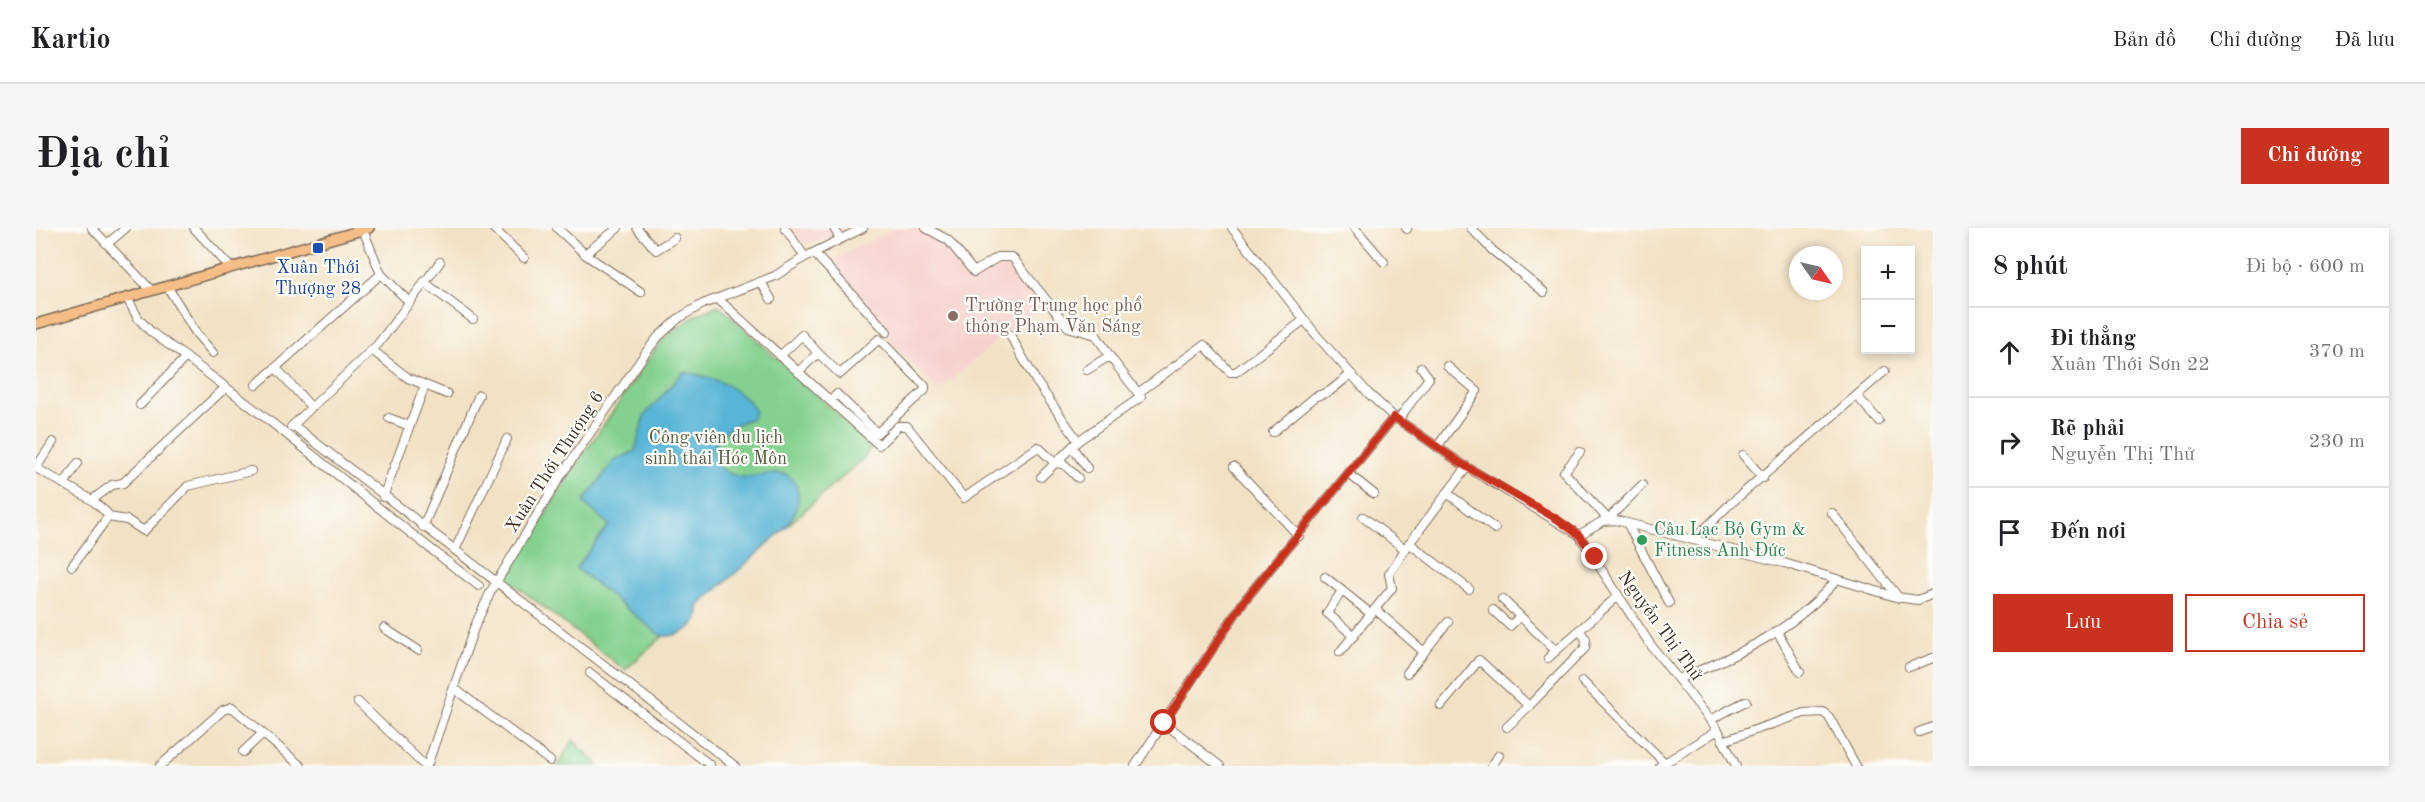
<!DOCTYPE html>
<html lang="vi">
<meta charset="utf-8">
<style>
body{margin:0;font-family:"Old Standard TT",serif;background:#f6f6f6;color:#202124}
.controls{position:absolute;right:18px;top:18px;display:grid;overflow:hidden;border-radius:0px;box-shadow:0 3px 9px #0003}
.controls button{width:54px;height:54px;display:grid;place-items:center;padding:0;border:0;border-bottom:2px solid #e0e0e0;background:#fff;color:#202124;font:30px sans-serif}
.compass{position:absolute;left:1753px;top:18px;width:54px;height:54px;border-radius:50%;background:#fff;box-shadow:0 3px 9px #0003;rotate:124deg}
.stop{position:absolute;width:18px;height:18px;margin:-14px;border:4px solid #c8321e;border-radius:50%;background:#fff}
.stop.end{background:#c8321e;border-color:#fff;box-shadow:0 2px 6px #0008}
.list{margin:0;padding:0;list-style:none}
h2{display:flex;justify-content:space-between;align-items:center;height:78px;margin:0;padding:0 24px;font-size:26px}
h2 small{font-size:20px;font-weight:400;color:#757577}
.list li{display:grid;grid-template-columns:39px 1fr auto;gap:18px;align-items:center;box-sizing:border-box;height:90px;padding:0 24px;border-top:2px solid #e0e0e0}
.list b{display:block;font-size:22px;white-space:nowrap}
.list p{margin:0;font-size:20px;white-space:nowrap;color:#757577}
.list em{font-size:20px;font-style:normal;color:#757577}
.actions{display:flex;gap:12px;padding:18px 24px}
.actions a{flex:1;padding:14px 0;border:2px solid #c8321e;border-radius:0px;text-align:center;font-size:21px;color:#c8321e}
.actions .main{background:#c8321e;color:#fff}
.icon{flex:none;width:33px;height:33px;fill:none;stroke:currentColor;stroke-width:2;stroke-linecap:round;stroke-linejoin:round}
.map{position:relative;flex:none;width:1897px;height:538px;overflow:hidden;border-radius:0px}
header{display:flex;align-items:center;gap:36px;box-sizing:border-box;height:84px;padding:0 30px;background:#fff;border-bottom:2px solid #e0e0e0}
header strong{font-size:28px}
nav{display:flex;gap:33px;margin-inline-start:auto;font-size:21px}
.intro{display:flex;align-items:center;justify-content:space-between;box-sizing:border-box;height:144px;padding:0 36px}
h1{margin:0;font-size:42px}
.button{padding:15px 27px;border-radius:0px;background:#c8321e;color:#fff;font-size:21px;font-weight:700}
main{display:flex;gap:36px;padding:0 36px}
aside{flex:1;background:#fff;border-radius:0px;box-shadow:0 3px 9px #0003}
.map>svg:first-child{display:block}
.built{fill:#f7d0cb}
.green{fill:#84d18f;stroke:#607e56;stroke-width:1.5}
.water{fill:#58b5d6;stroke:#4a707a;stroke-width:1.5}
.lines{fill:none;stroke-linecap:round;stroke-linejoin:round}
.minor-casing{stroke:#7b6a58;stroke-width:10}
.major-casing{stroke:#7b6a58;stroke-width:12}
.minor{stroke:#fff;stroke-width:8}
.major{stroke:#f6be87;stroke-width:9}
.route{stroke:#c8321e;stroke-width:8}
.transit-dot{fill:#1a4fb4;stroke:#fdfcf7;stroke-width:2}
.education-dot{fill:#8d6e63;stroke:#fdfcf7;stroke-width:2}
.leisure-dot{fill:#2e9e5b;stroke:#fdfcf7;stroke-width:2}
.labels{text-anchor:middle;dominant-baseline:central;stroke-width:4.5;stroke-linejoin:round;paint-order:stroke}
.transit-label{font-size:18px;fill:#164399;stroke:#fdfcf7}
.education-label{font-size:18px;fill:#785e54;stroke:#fdfcf7;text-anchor:start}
.park-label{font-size:18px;fill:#515c40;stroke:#fdfcf7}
.street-label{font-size:18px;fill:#3b2a1e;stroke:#fdfcf7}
.leisure-label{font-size:18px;fill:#27864d;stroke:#fdfcf7;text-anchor:start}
</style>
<header>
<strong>Kartio</strong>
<nav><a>Bản đồ</a><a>Chỉ đường</a><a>Đã lưu</a></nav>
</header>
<div class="intro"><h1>Địa chỉ</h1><a class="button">Chỉ đường</a></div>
<main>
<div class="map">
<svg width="1897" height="538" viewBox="0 0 1897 538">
<rect width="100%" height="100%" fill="#fdfcf7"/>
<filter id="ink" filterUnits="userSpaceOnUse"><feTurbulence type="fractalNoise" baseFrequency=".0167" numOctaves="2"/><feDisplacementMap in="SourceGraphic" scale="12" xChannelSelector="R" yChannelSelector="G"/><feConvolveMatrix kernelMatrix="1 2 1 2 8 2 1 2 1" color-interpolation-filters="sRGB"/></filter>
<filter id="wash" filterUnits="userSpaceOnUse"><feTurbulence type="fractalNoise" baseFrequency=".008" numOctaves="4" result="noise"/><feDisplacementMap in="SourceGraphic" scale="24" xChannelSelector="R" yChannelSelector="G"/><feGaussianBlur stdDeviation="1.35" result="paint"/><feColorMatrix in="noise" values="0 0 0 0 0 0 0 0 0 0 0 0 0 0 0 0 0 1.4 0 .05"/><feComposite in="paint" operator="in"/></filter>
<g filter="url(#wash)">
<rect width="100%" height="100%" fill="#f2e2c5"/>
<!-- built -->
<g class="built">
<polygon points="753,0 806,0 807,2 783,14 766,15"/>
<polygon points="860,0 885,0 889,5 913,16 941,50 964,40 966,35 976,32 1010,78 974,101 903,163 851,110 855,105 793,40 796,32"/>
</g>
<!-- green -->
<g class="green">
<polygon points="683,77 836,218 828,230 589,442 470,350 538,240 625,113 660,87"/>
<polygon points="537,512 563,538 521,538"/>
</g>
<!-- water -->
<path class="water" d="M647,144C674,148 704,158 719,182L717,190C698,196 682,203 677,224L682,238C709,260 726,241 750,246C771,261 762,284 748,301L662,379C669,397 639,412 624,407L540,340L573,297L547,274L578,233L599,223L608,188Z"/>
</g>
<g filter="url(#ink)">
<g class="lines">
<!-- minor casing -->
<g class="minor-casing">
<g id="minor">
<polyline points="56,0 115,62"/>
<polyline points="158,0 194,39"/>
<polyline points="457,0 488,30"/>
<polyline points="521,0 550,27 605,64"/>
<polyline points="601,0 620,22 639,10"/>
<polyline points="749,0 769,29 827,0"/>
<polyline points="798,0 804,11"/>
<polyline points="890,0 912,12 938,44 962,29 976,29 1032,99 1060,107 1075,130"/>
<polyline points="1196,0 1282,109 1333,166 1358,189 1426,236 1543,307 1614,416 1682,502 1700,538"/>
<polyline points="1319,0 1348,34"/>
<polyline points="1370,0 1371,1"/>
<polyline points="1435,0 1456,22 1508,64"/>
<polyline points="327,2 345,46 373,74"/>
<polyline points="71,16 90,0"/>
<polyline points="778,25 851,104"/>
<polyline points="549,26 582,0"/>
<polyline points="388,54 437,91"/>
<polyline points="725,54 735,71"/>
<polyline points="131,58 160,105 177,125"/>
<path d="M91,70L102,90L115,104C228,184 333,275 443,358"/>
<polyline points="682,71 843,217 862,198 871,198 928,270 1002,219 1019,235 1028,236 1042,250"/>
<polyline points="974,107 1000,153 1042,213 1105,169 1075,130 1070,130 1051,142"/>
<polyline points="336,122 372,150 411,166"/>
<polyline points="744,128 766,107 782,125"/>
<polyline points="240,140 275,179"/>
<polyline points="762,144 782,125 804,146 843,111 889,158 889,162 841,205 801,166 794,173"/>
<polyline points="220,157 345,46"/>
<polyline points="1102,165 1168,117 1194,144 1200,144 1268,92"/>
<polyline points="1821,168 1843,193"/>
<polyline points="104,177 150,129"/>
<polyline points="353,190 374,198"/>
<polyline points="1362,192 1393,150 1385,139"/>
<polyline points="257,197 699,538"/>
<polyline points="255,199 342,116 404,34"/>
<polyline points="1237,204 1279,169 1294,163 1315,146"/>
<polyline points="1036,219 1051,240"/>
<polyline points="1401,219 1441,163 1411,138"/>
<polyline points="1544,224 1528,244 1572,291 1606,257"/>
<polyline points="1707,227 1727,250"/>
<polyline points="1198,239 1263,308"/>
<polyline points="0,240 56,272 76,257 87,255 190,159"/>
<polyline points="0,240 17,214"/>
<polyline points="1313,246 1338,266"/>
<polyline points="1005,249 1042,213"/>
<polyline points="28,256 42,235"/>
<polyline points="1411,265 1459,301"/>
<polyline points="347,269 389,157"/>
<polyline points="1796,285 1863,370"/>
<polyline points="72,289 91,292 108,303 152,258 215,243"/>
<polyline points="1327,289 1369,321"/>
<polyline points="1591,295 1633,375"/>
<polyline points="387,299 443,167"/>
<polyline points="1543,307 1567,293 1579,292 1748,335 1860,369 1882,372 1897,366"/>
<polyline points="1657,312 1693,277 1849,143"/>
<polyline points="1373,315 1433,361"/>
<polyline points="419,322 471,211"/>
<polyline points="36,338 72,289 71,285 56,272"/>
<polyline points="1289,349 1335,386"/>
<polyline points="1306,363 1291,385 1318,408"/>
<polyline points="1466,371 1484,388"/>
<polyline points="1339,381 1388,424 1412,394"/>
<polyline points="1457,382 1474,398 1484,388 1520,423"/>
<polyline points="348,400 382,422"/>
<polyline points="1741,403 1764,444"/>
<polyline points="1304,424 1356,360 1353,346 1372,317 1431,239"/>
<polyline points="1512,430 1582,368"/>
<polyline points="1873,439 1897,430"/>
<polyline points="554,445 674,537"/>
<polyline points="1371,445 1388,424"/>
<path d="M1642,451C1701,428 1760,401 1801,351"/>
<polyline points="1546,453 1629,535"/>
<polyline points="419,461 514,533"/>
<polyline points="322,474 389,538"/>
<polyline points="1405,478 1443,432 1493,478 1549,420 1550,411 1543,402"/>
<polyline points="1674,492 1710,473"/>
<polyline points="1128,495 1184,538"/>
<polyline points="1471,499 1493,478"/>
<polyline points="1883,504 1897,499"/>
<polyline points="1687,513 1768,485 1787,484 1793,489 1820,538"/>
<polyline points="207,524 226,506"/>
<polyline points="124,538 187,482 196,479 265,538"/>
<polyline points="391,538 438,400 455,363 524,249 608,127 622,109 643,90 667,76 739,48 769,29"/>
<polyline points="1099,538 1208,373 1358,189"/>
<polyline points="1456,538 1463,527"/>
<polyline points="1624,538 1682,502"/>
</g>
</g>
<!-- major casing -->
<g class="major-casing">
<polyline id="major" points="0,96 333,0"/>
</g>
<!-- minor -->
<use href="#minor" class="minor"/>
<!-- major -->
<use href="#major" class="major"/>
</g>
</g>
<g class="lines" filter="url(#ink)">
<!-- route -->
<polyline class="route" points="1128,495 1208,373 1358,189 1426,236 1521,291 1543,307 1559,329"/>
</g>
<!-- markers -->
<rect class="transit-dot" x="276" y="14" width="12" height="12" rx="3"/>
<circle class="education-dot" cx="917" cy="88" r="6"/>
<circle class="leisure-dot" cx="1606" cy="312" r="6"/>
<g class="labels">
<!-- transit labels -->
<g class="transit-label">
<text x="282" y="40">Xuân Thới<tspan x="282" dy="21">Thượng 28</tspan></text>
</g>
<!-- education labels -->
<g class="education-label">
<text x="929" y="78">Trường Trung học phổ<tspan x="929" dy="21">thông Phạm Văn Sáng</tspan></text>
</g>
<!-- park labels -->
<g class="park-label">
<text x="680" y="210">Công viên du lịch<tspan x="680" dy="21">sinh thái Hóc Môn</tspan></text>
</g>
<!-- street labels -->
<g class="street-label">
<text transform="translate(519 234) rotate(-57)">Xuân Thới Thượng 6</text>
<text transform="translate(1624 398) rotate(54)">Nguyễn Thị Thử</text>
</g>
<!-- leisure labels -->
<g class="leisure-label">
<text x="1618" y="302">Câu Lạc Bộ Gym &amp;<tspan x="1618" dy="21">Fitness Anh Đức</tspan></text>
</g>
</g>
</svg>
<div class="controls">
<button>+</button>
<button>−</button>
</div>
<svg class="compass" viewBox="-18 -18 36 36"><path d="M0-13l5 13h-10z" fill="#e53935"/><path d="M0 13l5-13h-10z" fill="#757577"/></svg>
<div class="stop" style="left:1128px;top:495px"></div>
<div class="stop end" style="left:1559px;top:329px"></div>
</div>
<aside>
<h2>8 phút<small>Đi bộ · 600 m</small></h2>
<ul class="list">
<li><svg class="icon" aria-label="ahead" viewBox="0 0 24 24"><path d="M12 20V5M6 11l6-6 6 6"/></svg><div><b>Đi thẳng</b><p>Xuân Thới Sơn 22</p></div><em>370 m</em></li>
<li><svg class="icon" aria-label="right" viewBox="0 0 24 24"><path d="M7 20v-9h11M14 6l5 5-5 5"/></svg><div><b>Rẽ phải</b><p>Nguyễn Thị Thử</p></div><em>230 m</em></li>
<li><svg class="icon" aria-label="arrive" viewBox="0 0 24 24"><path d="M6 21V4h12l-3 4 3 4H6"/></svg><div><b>Đến nơi</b></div></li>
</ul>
<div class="actions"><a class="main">Lưu</a><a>Chia sẻ</a></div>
</aside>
</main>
